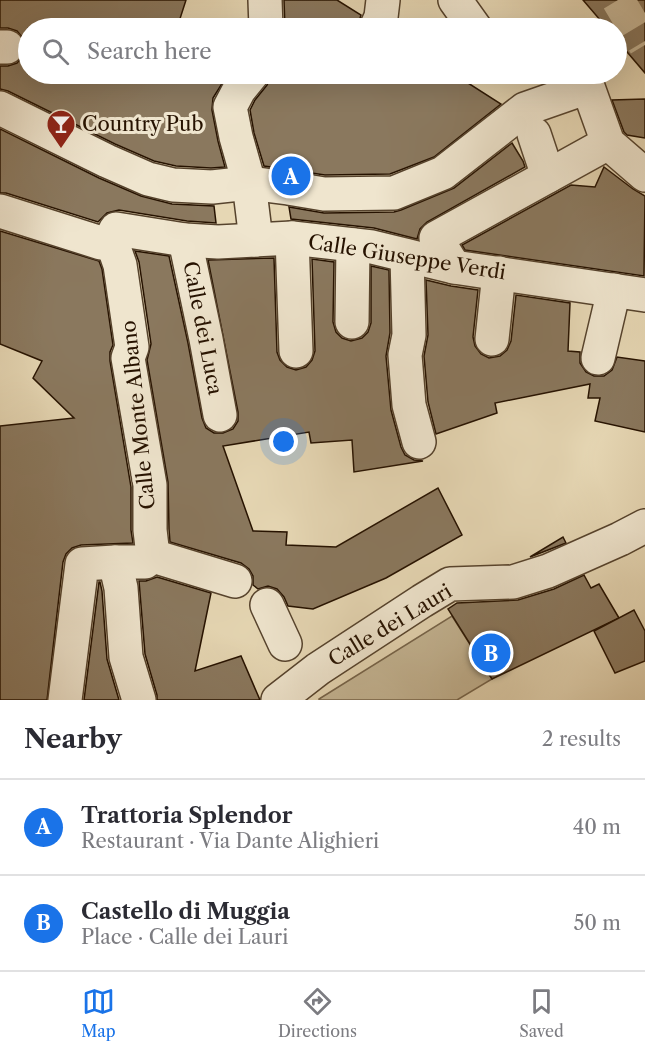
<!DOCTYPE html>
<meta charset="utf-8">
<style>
body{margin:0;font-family:"Libre Caslon Text",serif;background:#f2f2f3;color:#2b2b33}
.you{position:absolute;left:284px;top:442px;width:21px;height:21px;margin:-15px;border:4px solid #fff;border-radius:50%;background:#1a73e8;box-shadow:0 0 0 9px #1a73e833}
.badge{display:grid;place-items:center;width:39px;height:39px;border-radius:50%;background:#1a73e8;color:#fff;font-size:20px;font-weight:700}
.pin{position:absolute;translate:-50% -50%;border:3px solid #fff;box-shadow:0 2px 6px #0006}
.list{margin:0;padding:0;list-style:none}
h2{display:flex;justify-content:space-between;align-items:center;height:78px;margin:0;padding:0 24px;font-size:26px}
h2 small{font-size:20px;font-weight:400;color:#7c7c81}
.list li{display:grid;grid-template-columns:39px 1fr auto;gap:18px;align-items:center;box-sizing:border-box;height:96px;padding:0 24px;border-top:2px solid #e1e1e2}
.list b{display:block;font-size:22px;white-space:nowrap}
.list p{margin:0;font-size:20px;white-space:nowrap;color:#7c7c81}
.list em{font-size:20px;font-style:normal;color:#7c7c81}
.icon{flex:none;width:33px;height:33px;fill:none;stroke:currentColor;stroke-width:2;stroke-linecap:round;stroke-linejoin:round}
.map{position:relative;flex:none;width:645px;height:700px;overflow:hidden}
.search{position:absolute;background:#fff;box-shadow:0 6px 24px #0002;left:18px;right:18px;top:18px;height:66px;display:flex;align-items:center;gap:15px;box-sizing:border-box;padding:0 21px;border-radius:33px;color:#7c7c81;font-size:22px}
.sheet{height:270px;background:#fff}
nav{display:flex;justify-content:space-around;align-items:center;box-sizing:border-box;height:84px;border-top:2px solid #e1e1e2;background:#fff;font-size:16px;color:#7c7c81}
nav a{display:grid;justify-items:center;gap:3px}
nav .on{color:#1a73e8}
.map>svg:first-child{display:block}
.green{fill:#c5b695;stroke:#76644a;stroke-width:1.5}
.building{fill:#8a785e;stroke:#261200;stroke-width:1.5}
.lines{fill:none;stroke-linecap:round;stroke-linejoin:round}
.secondary-tunnel{stroke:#c9b999;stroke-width:33;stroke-dasharray:33 16;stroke-linecap:butt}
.pedestrian-casing{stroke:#56432d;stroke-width:36}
.pedestrian{stroke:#efe5ce;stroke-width:33}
.labels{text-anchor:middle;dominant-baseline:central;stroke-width:6;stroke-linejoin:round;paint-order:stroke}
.poi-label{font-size:20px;fill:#261200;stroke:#efe5ce;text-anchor:start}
.street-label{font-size:20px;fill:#261200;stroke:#efe5ce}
</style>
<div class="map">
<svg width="645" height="700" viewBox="0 0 645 700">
<rect width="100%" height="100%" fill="#e6d7b4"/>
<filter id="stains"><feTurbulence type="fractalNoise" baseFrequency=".00333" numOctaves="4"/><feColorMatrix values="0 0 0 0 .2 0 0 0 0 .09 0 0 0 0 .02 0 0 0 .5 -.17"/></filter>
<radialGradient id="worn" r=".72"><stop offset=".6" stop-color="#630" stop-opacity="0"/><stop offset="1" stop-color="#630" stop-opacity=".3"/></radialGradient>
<!-- green -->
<polygon class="green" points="452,616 492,679 457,700 319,700 319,699"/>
<!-- building -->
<g class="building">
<polygon points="0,0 186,0 177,28 28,28 28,74 228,74 213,98 212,110 218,141 225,167 211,168 176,166 154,161 115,144 8,91 0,89 0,66 8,66 17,63 23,56 26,48 23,38 17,31 8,28 0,28"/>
<polygon points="284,0 337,0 361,15 357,28 285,28"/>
<polygon points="583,0 645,0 645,73 616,39 616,28 607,28"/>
<polygon points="270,74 454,74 501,104 434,157 390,174 325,175 264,166 254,133 250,110 255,100 267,85 270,78"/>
<polygon points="645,99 645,138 627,135 624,132 612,100"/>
<polygon points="0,129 99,178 141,196 172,204 214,206 216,223 187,221 119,210 107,213 98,222 6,193 0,193"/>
<polygon points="512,143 523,161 525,167 427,222 420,229 417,239 374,228 291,219 289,207 324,213 394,212 401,210 454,188"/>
<polygon points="604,167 633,189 645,196 644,276 465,250 462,245 571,185 595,187"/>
<polygon points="0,231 99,261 102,269 113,345 110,352 110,361 131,487 131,530 133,543 81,545 72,548 66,554 63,562 47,700 0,700 0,426 74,418 33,378 42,361 0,344"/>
<polygon points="135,251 169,256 188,343 202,418 206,428 214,433 223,433 233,429 238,421 238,412 208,260 274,258 277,352 280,360 287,367 296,370 306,367 312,360 315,351 312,259 334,262 333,322 336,332 342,338 351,341 362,338 368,332 371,323 371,266 389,270 390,333 386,356 391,410 401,447 405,455 414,460 423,461 354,472 352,440 311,443 309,432 223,446 253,531 287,532 286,545 336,547 438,488 462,535 386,578 313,609 288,606 284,597 277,589 268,586 258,589 253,585 253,576 249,569 241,563 170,542 169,529 168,482 147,360 151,344 139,262"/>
<polygon points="426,280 451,286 478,290 473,337 475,346 481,354 489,358 500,356 507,350 511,341 516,295 570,303 568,351 580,352 580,363 586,372 594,376 604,376 612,370 617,357 645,361 645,432 595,421 600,398 588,398 590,384 495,403 497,413 436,434 428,402 424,356 428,335"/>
<polygon points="563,537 566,543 530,557"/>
<polygon points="584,575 591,588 599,584 619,618 492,679 448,609 457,603 518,600 554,589"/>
<polygon points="157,577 211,593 195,671 241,656 260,700 157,700 157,695 145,654 139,581 146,581"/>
<polygon points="99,582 100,582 102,591 107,659 119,700 84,700"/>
<polygon points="634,610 645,631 645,661 615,673 594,631"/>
</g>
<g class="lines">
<!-- secondary-tunnel -->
<polyline class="secondary-tunnel" points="618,0 645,45"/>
<!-- pedestrian casing -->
<g class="pedestrian-casing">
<g id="pedestrian">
<polyline points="265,0 266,28"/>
<polyline points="455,0 475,28"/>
<polyline points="376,28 381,17 383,0"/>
<polyline points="0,47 7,47"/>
<polyline points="252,74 239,90 230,107 236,137 249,183 256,240"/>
<polyline points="0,108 107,161 148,179 173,185 212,187 249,183 288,188 324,194 394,193 443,173 525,109 588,87 608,143 645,175"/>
<polyline points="534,134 548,176"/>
<polyline points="0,211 101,243 111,239 116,229 185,240 218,242 292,238 372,247 454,267 645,295"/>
<polyline points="292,238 296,351"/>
<polyline points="111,239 120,265 132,347 128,358 150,485 150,530 153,556"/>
<polyline points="185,240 206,339 220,415"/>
<polyline points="407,256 409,335 405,355 409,405 419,442"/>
<polyline points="454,267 436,238 608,143"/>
<polyline points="352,322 353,245"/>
<polyline points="492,339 499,273"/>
<polyline points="598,358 614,290"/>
<polyline points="115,562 121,588 126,657 139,700"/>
<polyline points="267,605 285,644"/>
<polyline points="65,700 82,564 115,562 145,562 153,556 235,581"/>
<polyline points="278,700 318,669 422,601 450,584 513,582 548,571 620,539 645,526"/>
</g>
</g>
<!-- pedestrian -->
<use href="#pedestrian" class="pedestrian"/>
</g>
<!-- icons -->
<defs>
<g id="bar-pin" transform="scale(1.5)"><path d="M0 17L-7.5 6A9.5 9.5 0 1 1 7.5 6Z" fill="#8f2418" stroke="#efe5ce"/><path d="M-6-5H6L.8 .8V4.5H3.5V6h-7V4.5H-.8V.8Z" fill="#fff"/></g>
</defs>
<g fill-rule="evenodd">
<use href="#bar-pin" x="61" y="124"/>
</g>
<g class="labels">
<!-- poi labels -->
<g class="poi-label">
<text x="82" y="124">Country Pub</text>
</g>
<!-- street labels -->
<g class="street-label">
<text transform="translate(407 257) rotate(9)">Calle Giuseppe Verdi</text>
<text transform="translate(203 328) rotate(79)">Calle dei Luca</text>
<text transform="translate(138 415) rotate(-96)">Calle Monte Albano</text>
<text transform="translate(390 625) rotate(-31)">Calle dei Lauri</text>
</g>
</g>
<rect width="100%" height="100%" filter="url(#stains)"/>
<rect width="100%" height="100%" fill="url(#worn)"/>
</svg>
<div class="you"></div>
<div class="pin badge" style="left:291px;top:176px">A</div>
<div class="pin badge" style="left:491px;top:653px">B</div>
<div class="search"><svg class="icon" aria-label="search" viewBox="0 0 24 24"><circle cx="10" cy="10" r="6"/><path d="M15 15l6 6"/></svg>Search here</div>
</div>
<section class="sheet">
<h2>Nearby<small>2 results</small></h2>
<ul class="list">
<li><span class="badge">A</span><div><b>Trattoria Splendor</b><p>Restaurant · Via Dante Alighieri</p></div><em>40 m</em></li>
<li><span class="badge">B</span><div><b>Castello di Muggia</b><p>Place · Calle dei Lauri</p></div><em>50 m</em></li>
</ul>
</section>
<nav>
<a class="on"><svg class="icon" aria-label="map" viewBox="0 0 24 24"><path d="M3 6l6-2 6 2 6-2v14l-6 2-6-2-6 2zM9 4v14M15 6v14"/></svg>Map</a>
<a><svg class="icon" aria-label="directions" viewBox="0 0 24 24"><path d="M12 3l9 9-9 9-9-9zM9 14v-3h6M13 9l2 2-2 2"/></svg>Directions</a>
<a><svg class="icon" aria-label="saved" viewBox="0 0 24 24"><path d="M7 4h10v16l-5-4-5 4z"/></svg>Saved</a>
</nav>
